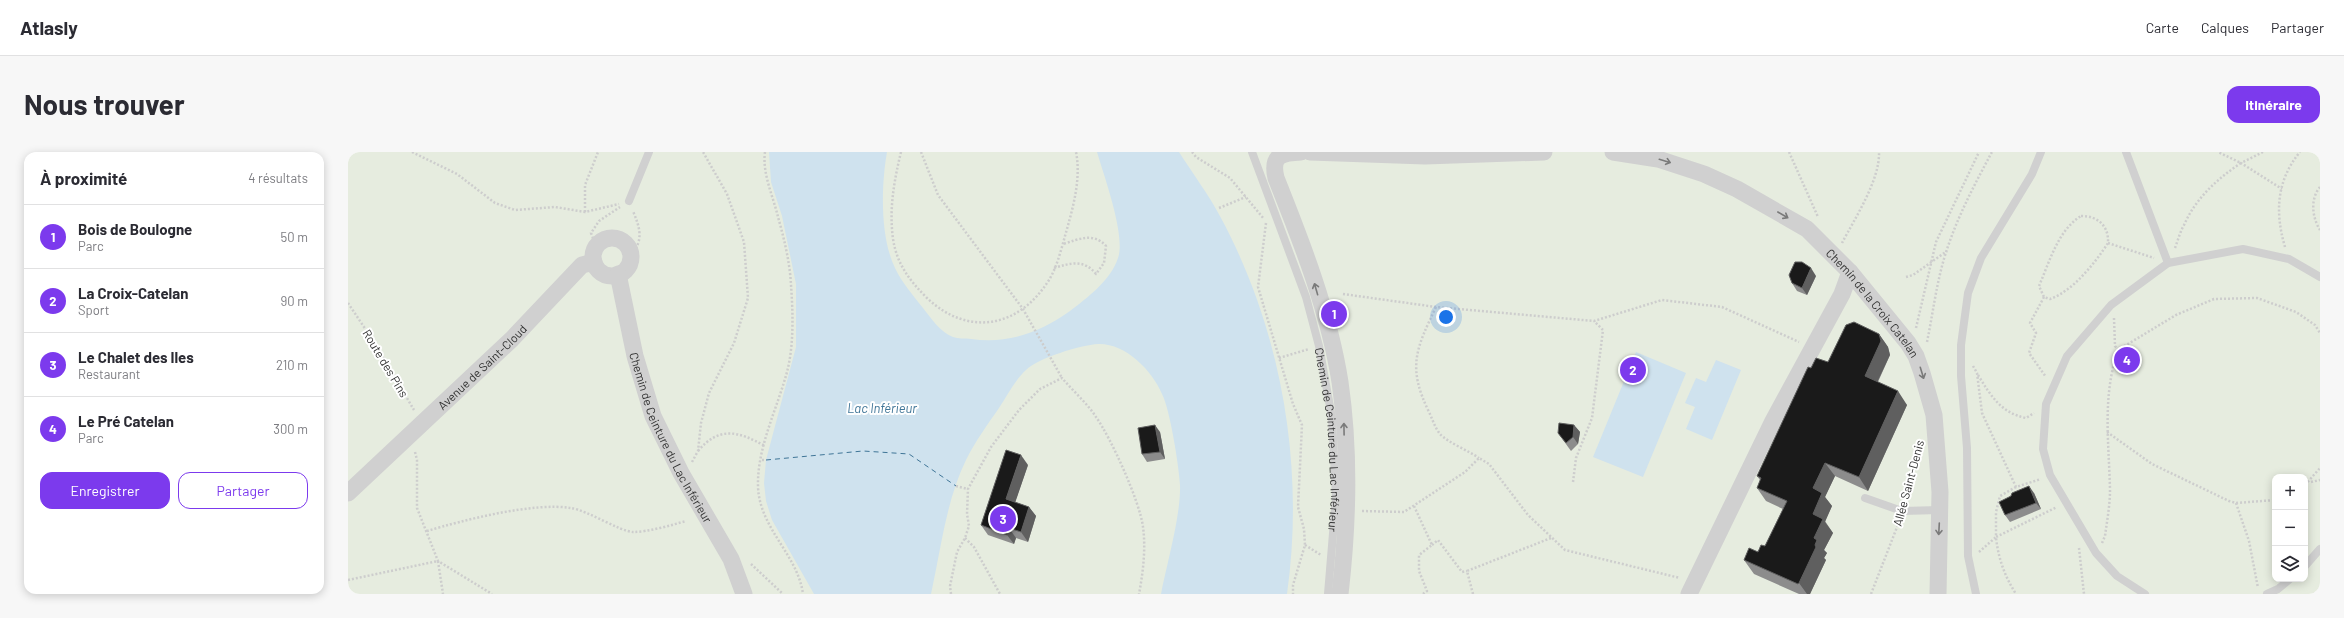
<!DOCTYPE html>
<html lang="fr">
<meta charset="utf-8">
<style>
body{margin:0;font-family:Barlow,sans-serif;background:#f7f7f7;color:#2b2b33}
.controls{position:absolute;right:12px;bottom:12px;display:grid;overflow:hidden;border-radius:8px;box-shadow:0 2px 10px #0003}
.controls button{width:36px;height:36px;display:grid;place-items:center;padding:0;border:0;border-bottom:1px solid #e1e1e2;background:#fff;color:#2b2b33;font:20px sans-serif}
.you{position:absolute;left:1098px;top:165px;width:14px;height:14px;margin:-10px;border:3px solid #fff;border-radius:50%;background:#1a73e8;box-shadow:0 0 0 6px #1a73e833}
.badge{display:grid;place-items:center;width:26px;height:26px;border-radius:50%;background:#7c3aed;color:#fff;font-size:13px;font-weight:700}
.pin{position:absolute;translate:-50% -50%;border:2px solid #fff;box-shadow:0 1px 4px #0006}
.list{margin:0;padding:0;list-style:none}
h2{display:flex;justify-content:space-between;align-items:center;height:52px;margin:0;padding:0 16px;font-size:17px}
h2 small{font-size:13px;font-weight:400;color:#7c7c81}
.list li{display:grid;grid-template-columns:26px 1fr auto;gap:12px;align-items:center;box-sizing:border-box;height:64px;padding:0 16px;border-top:1px solid #e1e1e2}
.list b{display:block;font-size:15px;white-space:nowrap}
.list p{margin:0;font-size:13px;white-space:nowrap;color:#7c7c81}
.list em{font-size:13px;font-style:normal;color:#7c7c81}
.actions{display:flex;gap:8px;padding:12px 16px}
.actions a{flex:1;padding:9px 0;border:1px solid #7c3aed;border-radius:12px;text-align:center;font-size:14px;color:#7c3aed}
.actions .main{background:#7c3aed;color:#fff}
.icon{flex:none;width:22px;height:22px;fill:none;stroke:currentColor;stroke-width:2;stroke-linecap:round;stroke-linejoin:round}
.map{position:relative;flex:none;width:1972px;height:442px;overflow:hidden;border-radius:12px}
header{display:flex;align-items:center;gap:24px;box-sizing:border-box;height:56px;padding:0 20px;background:#fff;border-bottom:1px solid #e1e1e2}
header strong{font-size:19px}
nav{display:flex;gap:22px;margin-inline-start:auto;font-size:14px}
.intro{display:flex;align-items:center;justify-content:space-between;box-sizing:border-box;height:96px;padding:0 24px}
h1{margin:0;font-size:28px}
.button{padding:10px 18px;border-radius:12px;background:#7c3aed;color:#fff;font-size:14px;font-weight:700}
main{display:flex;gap:24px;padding:0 24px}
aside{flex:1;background:#fff;border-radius:12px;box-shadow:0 2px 10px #0003}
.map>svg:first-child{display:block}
.green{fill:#e6ecdf;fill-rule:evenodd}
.water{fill:#cfe2ee}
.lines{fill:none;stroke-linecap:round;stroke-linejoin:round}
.ferry{stroke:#3f7597;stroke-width:1;stroke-dasharray:5 4;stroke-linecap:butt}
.path{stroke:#cdcdcd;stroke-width:2.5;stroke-dasharray:2 2;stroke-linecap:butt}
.lane{stroke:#d0d0d0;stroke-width:8}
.street{stroke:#d0d0d0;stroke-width:17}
.wall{fill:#8c8c8c}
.shaded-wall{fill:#5f5f5f}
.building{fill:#1a1a1a;stroke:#5f5f5f}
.oneway{stroke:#7a7a7a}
.labels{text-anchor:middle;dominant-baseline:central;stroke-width:4;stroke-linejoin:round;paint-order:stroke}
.street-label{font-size:12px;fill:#333;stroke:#fff}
.water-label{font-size:13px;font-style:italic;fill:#3f7597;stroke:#fff}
</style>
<header>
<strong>Atlasly</strong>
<nav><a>Carte</a><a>Calques</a><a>Partager</a></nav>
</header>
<div class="intro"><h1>Nous trouver</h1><a class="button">Itinéraire</a></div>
<main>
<aside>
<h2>À proximité<small>4 résultats</small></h2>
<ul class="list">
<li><span class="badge">1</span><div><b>Bois de Boulogne</b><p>Parc</p></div><em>50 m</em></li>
<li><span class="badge">2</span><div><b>La Croix-Catelan</b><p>Sport</p></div><em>90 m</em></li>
<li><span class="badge">3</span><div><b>Le Chalet des Iles</b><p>Restaurant</p></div><em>210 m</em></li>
<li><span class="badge">4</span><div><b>Le Pré Catelan</b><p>Parc</p></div><em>300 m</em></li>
</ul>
<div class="actions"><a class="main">Enregistrer</a><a>Partager</a></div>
</aside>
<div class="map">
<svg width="1972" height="442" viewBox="0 0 1972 442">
<rect width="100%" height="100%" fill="#fff"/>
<!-- green -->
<path class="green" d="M0,0H1972V442H0ZM1927,325H1957V427H1927Z"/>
<!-- water -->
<g class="water">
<path d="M421,0H539C533,34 532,85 547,116C554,131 565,143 575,156C583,166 592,180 605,185C610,187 617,186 623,187C660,192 691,181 722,159C739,146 763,128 770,106C778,84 756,24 749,0H831C845,22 861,43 873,66C934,180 957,315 939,442H813C819,411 833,363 832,333C831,315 822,257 814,242C804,218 777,191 750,192C733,193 690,206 678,218C667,228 659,244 651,256C639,273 627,290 618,308C598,349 593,397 583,442H466L424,368L418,349L416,331L418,308L448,195V132L434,64L423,30Z"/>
<polygon points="1288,200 1338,221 1295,325 1245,305"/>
<polygon points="1368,208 1393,218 1364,288 1338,277 1347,255 1337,251 1348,226 1358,230"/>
</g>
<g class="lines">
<!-- ferry -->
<polyline class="ferry" points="418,308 515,299 561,302 608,334"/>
<!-- path -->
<g class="path">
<polyline points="64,0 109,22 147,51 167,58 207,55 237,60 271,52"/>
<path d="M417,0C414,21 425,44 430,65C436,86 442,111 443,133C445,161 446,193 439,220C429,257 409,296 410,334C411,376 450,403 455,442"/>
<path d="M553,0C546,29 541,57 545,87C549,112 561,128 579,146C620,185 671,176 701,128C710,113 714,94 719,77C726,52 733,25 728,0"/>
<polyline points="573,0 590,43 675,157 714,226"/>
<polyline points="844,0 848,5 882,26 916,67"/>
<polyline points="1441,0 1470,65"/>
<polyline points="1915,0 1893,11 1934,37"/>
<path d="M1972,35C1962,47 1964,65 1972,78"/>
<polyline points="871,56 898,45"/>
<polyline points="237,60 237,33 250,0"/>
<path d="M1733,64C1750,64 1761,74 1760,91C1747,111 1725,139 1702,147L1696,145L1691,134C1701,111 1710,78 1733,64Z"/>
<polyline points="918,71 910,135 945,252 954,273 950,355 956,377 957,393 945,433 945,442"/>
<path d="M1494,91C1507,66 1532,28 1531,0"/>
<polyline points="1760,91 1806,106"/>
<polyline points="248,94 243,81 251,69 272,55"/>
<path d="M1937,95C1927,61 1928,29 1952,0"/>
<path d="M1827,96C1830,88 1832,80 1836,73C1848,46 1869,27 1893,11L1870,0"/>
<path d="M283,103C296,88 292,76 285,59"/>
<path d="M706,116C723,111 736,107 748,122L756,111L758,94C745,80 732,87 715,92"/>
<polyline points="1558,125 1565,123 1599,99"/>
<polyline points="995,142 1088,155 1246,169 1314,148 1374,155 1451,190"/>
<polyline points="1696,145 1682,171 1688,181 1681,201 1698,225"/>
<polyline points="0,151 26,190 66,258"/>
<path d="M1088,155C1068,197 1059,215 1081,260C1084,266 1087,276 1092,282C1099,290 1121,299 1131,306"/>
<polyline points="1766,166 1767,194 1770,198 1828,163 1866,147 1909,146 1948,160 1967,173 1972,181"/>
<polyline points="1568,176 1588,90 1631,0"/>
<path d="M1579,190C1584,166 1587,142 1593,118C1603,77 1624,37 1644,0"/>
<polyline points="931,206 961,197"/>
<polyline points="1625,214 1629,221 1634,261 1668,335 1693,327"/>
<path d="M1630,223C1643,244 1653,261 1678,266L1686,261"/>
<polyline points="1759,280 1804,312 1881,349 1888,351 1927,348"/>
<path d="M350,299C371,274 390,279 417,294"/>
<polyline points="67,300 69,308 69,356 90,409 144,442"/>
<polyline points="414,308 418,308"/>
<polyline points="344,310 350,299 353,271 361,241 386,191 400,146 396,90 379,42 355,0"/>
<polyline points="1225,330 1228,306 1244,266 1255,178 1246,169"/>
<polyline points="1963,330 1972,328"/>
<polyline points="1957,333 1972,316"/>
<polyline points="608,334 620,337"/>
<polyline points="1668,335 1652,344 1648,360 1648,385 1709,355"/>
<polyline points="1556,347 1571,288"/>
<polyline points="1888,351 1901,389 1910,436"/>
<polyline points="1066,354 1084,393 1071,403 1071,419 1079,439 1075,442"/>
<polyline points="1014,359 1056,360 1117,320 1131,306 1141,312 1180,363 1217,398 1332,426"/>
<path d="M79,379C116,368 185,350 223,356C241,359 271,379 285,380C300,380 324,373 338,369"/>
<polyline points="617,386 626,395 652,442"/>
<path d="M1754,391L1757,384C1759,369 1762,353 1762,338C1761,290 1754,245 1770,198"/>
<polyline points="957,393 973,403"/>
<polyline points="1084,393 1090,388 1114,420 1119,419"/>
<polyline points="1731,396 1736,442"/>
<path d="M1631,400L1648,385C1650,406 1657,425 1668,442"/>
<polyline points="403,412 435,442"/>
<polyline points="0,428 90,409 95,442"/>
<path d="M603,442L602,434L609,400L617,386L621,374L619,362L620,337L643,295L671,258L692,237L714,226C725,239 739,251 748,265C763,286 792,350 795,375C798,396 795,421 791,442"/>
<polyline points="1125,442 1119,419 1203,386"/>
<polyline points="1523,442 1551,370"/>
<polyline points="1965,442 1972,442"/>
</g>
<!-- lane -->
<g class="lane">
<path id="s1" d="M904,0L958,145L971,194L984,266L988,345L980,442"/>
<polyline points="1778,0 1820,111"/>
<polyline points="281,49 301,0"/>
<polyline points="1517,346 1554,359 1592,358"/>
<polyline points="1957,414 1972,397"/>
<polyline points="1628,442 1620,404 1619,296 1613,224 1613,193 1620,141 1633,106 1684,22 1693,0"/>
<polyline points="1797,442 1769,424 1748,401 1702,323 1695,297 1698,252 1719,204 1763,153 1820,111 1895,97 1941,107 1972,125"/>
<polyline points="1919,442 1930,437 1942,427"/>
</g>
<!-- street -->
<g class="street">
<path d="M953,0C932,1 923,4 928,26C954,91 981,160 992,230C1002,299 1000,373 992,442"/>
<polyline points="962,0 1077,4 1196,0"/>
<path id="s2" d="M1265,0L1310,7L1356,22L1389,37L1459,77L1502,120L1560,191L1568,204L1574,221L1586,263L1592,340L1590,442"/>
<circle cx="264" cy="105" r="19"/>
<path id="s3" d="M270,122L287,204L305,264L333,321L383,407L396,442"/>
<path id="s4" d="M0,341L164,187L234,113L246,110"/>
<polyline points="1341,442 1425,269 1494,142 1502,120"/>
</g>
</g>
<!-- wall -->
<g class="wall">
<polygon points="1468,124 1459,143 1449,139 1444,131"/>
<polygon points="1531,182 1540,195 1542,203 1530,230 1559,253 1520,339 1487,324 1477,345 1484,354 1477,369 1485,381 1476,398 1479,401 1476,406 1478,408 1462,442 1451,442 1406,422 1396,408 1417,394 1435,357 1418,349 1409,336 1412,328 1409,324 1463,216 1480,210"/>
<polygon points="1226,273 1232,280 1230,292 1223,299 1210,281"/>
<polygon points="812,280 817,307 799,310 794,302"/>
<polygon points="680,313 667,350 681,355 688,364 680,390 668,386 666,392 640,383 633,373"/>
<polygon points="1686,341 1693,357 1662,370 1657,363"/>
</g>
<!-- shaded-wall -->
<g class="shaded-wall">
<polygon points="1463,116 1468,124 1459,143 1454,136"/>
<polygon points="1531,182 1540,195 1542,203 1526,237 1517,224"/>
<polygon points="1550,239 1559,253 1520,339 1511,325"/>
<polygon points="807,273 812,280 817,307 812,300"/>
<polygon points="1226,273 1232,280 1230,292 1225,285"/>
<polygon points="673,303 680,313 665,357 658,347"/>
<polygon points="1477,311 1487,324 1477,345 1484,354 1477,370 1485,381 1476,398 1479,401 1476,406 1478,408 1462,442 1459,442 1451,431 1467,393 1465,362 1465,336"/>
<polygon points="1681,334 1686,341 1693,357 1688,351"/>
<polygon points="681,355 688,364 680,390 673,380"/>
<polygon points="661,376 668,386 666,392 659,383"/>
</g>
<!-- building -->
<g class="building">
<polygon points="1447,110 1454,110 1463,116 1454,136 1444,131 1441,123"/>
<polygon points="1506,170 1531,182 1533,189 1517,224 1550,239 1511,325 1477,311 1465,336 1474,341 1465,362 1475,367 1466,386 1469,388 1467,393 1468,395 1451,431 1450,432 1396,408 1401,396 1410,400 1413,393 1417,394 1439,349 1409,336 1413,326 1409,324 1460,215 1463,216 1468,206 1480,210 1498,173"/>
<polygon points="1211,271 1226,273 1225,285 1218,291 1210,281"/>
<polygon points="807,273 812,300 794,302 790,276"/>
<polygon points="658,298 673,303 658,347 681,355 673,380 661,376 659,383 633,373"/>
<polygon points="1681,334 1688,351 1657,363 1651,350 1663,344 1664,341"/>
</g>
<!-- one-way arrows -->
<defs><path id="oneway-shaft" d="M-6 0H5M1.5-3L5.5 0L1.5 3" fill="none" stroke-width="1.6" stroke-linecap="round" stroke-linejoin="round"/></defs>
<g class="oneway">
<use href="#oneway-shaft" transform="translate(1317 9) rotate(17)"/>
<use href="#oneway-shaft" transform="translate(1435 63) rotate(30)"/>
<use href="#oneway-shaft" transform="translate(968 137) rotate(-106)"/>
<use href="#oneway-shaft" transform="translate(1574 221) rotate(73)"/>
<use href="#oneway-shaft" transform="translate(996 277) rotate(-91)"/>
<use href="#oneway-shaft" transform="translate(1591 377) rotate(93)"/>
</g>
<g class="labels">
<!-- street labels -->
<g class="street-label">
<text stroke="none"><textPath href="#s2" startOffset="310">Chemin de la Croix Catelan</textPath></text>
<text transform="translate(38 211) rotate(59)">Route des Pins</text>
<text stroke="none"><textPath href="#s4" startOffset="184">Avenue de Saint-Cloud</textPath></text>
<text stroke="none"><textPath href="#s3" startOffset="173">Chemin de Ceinture du Lac Inférieur</textPath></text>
<text stroke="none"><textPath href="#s1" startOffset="300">Chemin de Ceinture du Lac Inférieur</textPath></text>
<text transform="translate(1560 331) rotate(-75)">Allée Saint-Denis</text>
</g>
<!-- water labels -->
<g class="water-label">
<text x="534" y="256">Lac Inférieur</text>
</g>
</g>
</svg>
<div class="controls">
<button>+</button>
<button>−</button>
<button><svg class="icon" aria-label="layers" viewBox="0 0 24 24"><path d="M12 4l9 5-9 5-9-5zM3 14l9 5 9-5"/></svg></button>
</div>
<div class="you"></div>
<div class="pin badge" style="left:986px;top:162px">1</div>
<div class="pin badge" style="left:1285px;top:218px">2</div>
<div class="pin badge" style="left:655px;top:367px">3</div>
<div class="pin badge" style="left:1779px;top:208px">4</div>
</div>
</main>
